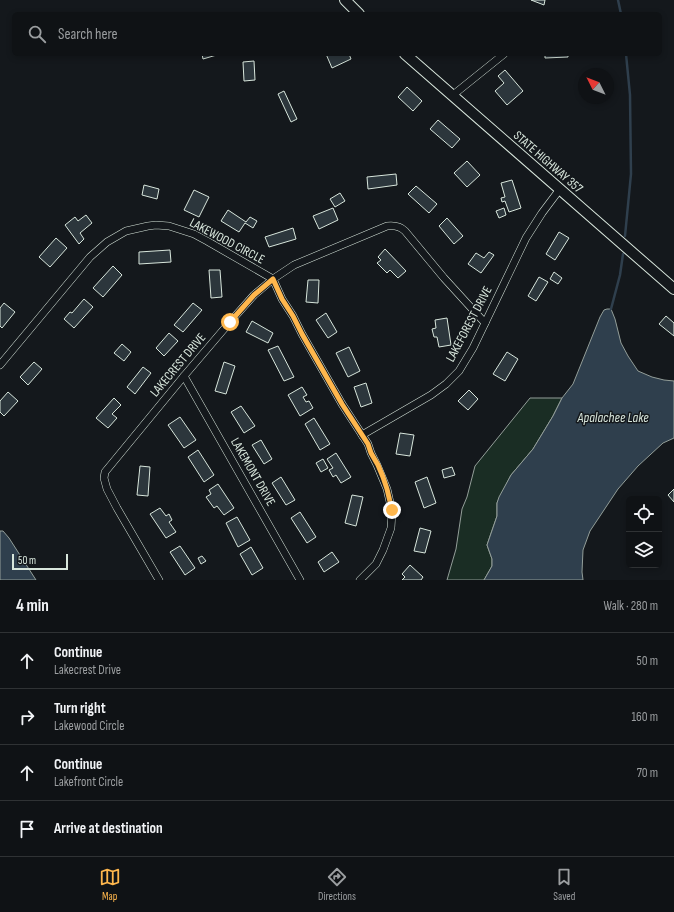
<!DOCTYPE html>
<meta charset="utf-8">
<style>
body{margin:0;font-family:"Sofia Sans Condensed",sans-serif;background:#181b1e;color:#f1f3f6}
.controls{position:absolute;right:12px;bottom:12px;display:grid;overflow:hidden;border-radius:6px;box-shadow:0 2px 6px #0003}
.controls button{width:36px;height:36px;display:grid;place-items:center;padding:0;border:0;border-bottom:1px solid #2f3234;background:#0f1215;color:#f1f3f6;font:20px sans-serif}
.compass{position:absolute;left:578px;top:68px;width:36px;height:36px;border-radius:50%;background:#0f1215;box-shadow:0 2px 6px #0003;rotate:312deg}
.scale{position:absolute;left:12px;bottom:10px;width:56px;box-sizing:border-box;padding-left:4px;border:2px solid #d8e6dc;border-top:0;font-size:11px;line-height:14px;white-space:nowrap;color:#d8e6dc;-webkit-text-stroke:3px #14181c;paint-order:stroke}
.stop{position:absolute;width:12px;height:12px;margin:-9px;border:3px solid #ffb74d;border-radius:50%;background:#fff}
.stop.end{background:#ffb74d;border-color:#fff;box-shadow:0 1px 4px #0008}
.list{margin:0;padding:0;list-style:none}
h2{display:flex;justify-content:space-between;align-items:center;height:52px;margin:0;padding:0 16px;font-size:17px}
h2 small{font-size:13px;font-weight:400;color:#9b9ea0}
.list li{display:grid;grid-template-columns:26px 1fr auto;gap:12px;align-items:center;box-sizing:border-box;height:56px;padding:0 16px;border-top:1px solid #2f3234}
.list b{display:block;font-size:15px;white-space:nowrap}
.list p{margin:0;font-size:13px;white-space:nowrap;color:#9b9ea0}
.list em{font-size:13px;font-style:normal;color:#9b9ea0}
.icon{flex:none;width:22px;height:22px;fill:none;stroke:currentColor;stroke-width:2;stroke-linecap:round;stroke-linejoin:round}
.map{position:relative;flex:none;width:674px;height:580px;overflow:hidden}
.search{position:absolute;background:#0f1215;box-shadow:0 2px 6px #0003;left:12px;right:12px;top:12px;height:44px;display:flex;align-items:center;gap:10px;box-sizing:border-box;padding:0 14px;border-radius:6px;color:#9b9ea0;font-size:15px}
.sheet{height:276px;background:#0f1215}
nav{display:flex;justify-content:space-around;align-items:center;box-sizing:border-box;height:56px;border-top:1px solid #2f3234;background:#0f1215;font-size:11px;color:#9b9ea0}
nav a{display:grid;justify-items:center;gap:2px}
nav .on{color:#ffb74d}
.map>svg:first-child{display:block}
.green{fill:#1a2d24;stroke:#939e99}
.water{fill:#2f3f4d;stroke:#939e99}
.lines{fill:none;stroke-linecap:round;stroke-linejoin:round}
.stream{stroke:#2f3f4d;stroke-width:2.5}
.building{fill:#2c363c;stroke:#d8e6dc}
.minor-casing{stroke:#d8e6dc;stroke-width:8}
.secondary-casing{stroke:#d8e6dc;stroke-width:12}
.minor{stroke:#14181c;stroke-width:7}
.secondary{stroke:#14181c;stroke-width:10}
.route{stroke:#ffb74d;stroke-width:5}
.labels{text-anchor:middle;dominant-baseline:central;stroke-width:3;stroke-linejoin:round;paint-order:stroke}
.street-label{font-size:13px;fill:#d8e6dc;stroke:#14181c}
.water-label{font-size:14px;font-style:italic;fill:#d8e6dc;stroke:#14181c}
</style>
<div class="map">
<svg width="674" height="580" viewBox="0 0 674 580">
<rect width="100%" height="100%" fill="#14181c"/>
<!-- green -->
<polygon class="green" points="530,398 562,398 553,416 533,449 511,475 497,503 497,516 487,545 492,559 492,566 484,580 447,580 456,549 462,509 467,497 475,466"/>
<!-- water -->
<g class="water">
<polygon points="607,309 611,309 615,319 621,343 628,356 638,371 652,377 664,380 674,381 674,438 663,443 638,466 618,489 590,531 583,550 582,572 583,580 484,580 492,566 492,559 487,545 497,516 497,503 499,497 511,475 533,449 553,416 562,398 573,384 600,317 604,310"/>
<polygon points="0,531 3,531 9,538 36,580 0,580"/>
</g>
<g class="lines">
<!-- stream -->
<g class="stream">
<polyline points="618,0 621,14"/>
<polyline points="625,236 631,174 630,95 626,54"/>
<polyline points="611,309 620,275 623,254"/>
</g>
</g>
<!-- building -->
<g class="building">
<polygon points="531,0 545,0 544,5"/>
<polygon points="202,54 220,54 203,59"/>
<polygon points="326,54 349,54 351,59 332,68"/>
<polygon points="545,54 568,54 568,57 545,58"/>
<polygon points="254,61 255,80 244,81 243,62"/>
<polygon points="505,70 523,91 507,105 495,91 504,83 498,76"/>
<polygon points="407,87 422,101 413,111 398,97"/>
<polygon points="284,91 297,119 291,122 278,94"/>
<polygon points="438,120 460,139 452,148 430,129"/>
<polygon points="467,161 480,175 467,187 454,173"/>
<polygon points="396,174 397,185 368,189 367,177"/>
<polygon points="512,180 521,208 509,212 505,201 502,202 501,198 505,197 501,183"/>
<polygon points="144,185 159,189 157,199 142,195"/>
<polygon points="416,186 437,204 429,213 408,194"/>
<polygon points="194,190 209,197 199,217 184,210"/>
<polygon points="340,193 345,201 335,207 330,199"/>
<polygon points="333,208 338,220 319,229 313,216"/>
<polygon points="504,208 506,215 499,218 496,211"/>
<polygon points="228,210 246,222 250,217 257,221 253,228 245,223 239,232 221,221"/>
<polygon points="86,215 92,223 80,233 84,239 79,244 65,225 75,217 78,221"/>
<polygon points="447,218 463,236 454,244 439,226"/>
<polygon points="293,228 296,239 269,247 265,237"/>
<polygon points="559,232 569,238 555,260 546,254"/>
<polygon points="56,238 67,248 50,267 39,257"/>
<polygon points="385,249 406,271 398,278 390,270 387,273 377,263 381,260 378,257"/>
<polygon points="170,250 171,262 139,264 139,252"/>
<polygon points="489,252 494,255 481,273 468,264 476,253 484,258"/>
<polygon points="113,266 122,275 103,297 93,288"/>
<polygon points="209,270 220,270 222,297 211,298"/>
<polygon points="554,272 562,278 558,284 550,279"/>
<polygon points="539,277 548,282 536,301 528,296"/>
<polygon points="308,280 319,280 318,303 306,302"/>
<polygon points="84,299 93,307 74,328 64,319 70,312 72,313"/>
<polygon points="4,303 15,312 2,328 0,326 0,308"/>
<polygon points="193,303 202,310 183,332 174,325"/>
<polygon points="326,313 337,332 328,338 316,320"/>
<polygon points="666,316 674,323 674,336 659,324"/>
<polygon points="447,318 451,345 439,347 437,337 434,337 432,329 436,328 435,320"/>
<polygon points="252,321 273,333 268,343 246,332"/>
<polygon points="169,333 178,341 164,356 156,348"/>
<polygon points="122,344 131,352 124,361 114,353"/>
<polygon points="278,346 294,377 284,381 268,350"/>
<polygon points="349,347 360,371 348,377 336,353"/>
<polygon points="507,352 518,359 505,381 493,374"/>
<polygon points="34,362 42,369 28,385 20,377"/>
<polygon points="224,362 235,366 226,394 215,391"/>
<polygon points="143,367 151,373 135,394 127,387"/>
<polygon points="366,383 372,403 361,407 354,387"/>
<polygon points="302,387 307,395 303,397 306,402 309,401 313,408 300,416 288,395"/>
<polygon points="469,390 478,399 468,410 458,401"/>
<polygon points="8,392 18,401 4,416 0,412 0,401"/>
<polygon points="114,398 121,405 112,414 117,418 108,428 96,418"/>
<polygon points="241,406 255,426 244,433 231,412"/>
<polygon points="180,417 196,440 184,448 168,425"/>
<polygon points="314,418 330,444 320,450 305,424"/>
<polygon points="400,433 414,435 410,456 396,454"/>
<polygon points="261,440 272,459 264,464 252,445"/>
<polygon points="198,450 214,475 204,482 188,457"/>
<polygon points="336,453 351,477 341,483 336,475 333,477 329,470 333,468 327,459"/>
<polygon points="323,459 328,468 321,472 316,463"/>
<polygon points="140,466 150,467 148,496 137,495"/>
<polygon points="452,467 455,475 444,478 442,470"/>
<polygon points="281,477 295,500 286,505 272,483"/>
<polygon points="427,477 436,503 424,508 415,482"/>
<polygon points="218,484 234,508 224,515 217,506 214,508 206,497 211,494 209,490"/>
<polygon points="674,489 674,502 668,495"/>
<polygon points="352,495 363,497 356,526 345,523"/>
<polygon points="160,508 166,516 169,514 172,520 169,522 176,532 166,538 150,514"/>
<polygon points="300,512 316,537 307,543 291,518"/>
<polygon points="237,517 250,540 238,547 226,523"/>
<polygon points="420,528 431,531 425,553 414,551"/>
<polygon points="180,546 195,568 185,575 170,552"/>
<polygon points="251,547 263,568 252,575 240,554"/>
<polygon points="332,552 339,562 324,572 318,562"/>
<polygon points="202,556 206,561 201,564 198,558"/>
<polygon points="410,565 423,577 421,580 402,580 405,577 402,574"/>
</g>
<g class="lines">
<!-- minor casing -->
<g class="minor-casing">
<g id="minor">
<polyline points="453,95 504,54"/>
<polyline points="0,365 90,257 107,242 126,231 148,226 156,225 169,226 194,234 207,241 273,279 282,299 293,316 302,334 342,404 368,444 371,453 377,465 387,489 392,511 391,528 383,550 376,564 360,580"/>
<polyline points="184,376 300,580"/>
<polyline points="362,435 431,395 446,384 459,371 473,348 526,238 542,213 560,189"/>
<path d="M159,580L117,508L107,489L104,478L105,472L184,376L230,322L254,295L273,279L294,265L387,226C395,225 400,226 405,231L444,278L485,323"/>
</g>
</g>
<!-- secondary casing -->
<g class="secondary-casing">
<g id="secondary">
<polyline points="345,0 359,14"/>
<polyline points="405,54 674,289"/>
</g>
</g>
<!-- minor -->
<use href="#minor" class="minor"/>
<!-- secondary -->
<use href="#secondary" class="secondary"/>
</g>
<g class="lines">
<!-- route -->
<polyline class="route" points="230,322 254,295 273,279 282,299 293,316 302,334 342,404 368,444 371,453 378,465 383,477 387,489 392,510"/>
</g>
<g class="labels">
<!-- street labels -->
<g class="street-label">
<text transform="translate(548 162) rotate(41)">STATE HIGHWAY 357</text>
<text transform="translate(227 241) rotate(28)">LAKEWOOD CIRCLE</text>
<text transform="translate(469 324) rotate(-62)">LAKEFOREST DRIVE</text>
<text transform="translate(178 365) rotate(-50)">LAKECREST DRIVE</text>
<text transform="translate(253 472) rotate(60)">LAKEMONT DRIVE</text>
</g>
<!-- water labels -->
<g class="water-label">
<text x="613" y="417">Apalachee Lake</text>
</g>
</g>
</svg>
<div class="controls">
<button><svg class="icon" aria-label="locate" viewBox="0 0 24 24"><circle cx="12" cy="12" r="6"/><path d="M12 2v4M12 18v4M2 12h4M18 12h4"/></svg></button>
<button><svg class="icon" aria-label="layers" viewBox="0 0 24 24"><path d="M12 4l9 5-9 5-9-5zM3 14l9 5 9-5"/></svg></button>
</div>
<svg class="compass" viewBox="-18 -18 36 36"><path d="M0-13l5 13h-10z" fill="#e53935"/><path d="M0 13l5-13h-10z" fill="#9b9ea0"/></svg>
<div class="scale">50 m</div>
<div class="stop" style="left:230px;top:322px"></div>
<div class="stop end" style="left:392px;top:510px"></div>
<div class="search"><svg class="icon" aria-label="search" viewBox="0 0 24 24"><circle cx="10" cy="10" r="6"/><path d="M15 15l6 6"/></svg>Search here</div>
</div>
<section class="sheet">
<h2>4 min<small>Walk · 280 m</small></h2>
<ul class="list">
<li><svg class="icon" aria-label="ahead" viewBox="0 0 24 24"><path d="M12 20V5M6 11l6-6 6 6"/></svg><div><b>Continue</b><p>Lakecrest Drive</p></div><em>50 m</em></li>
<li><svg class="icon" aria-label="right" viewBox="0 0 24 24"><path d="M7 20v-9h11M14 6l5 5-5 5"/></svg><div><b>Turn right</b><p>Lakewood Circle</p></div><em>160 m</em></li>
<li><svg class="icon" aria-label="ahead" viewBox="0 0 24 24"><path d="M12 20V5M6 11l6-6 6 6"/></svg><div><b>Continue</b><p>Lakefront Circle</p></div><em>70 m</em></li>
<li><svg class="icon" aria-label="arrive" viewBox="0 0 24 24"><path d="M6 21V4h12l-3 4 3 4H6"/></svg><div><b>Arrive at destination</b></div></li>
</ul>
</section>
<nav>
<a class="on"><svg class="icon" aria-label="map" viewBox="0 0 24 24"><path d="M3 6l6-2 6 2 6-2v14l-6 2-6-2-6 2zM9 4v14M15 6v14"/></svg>Map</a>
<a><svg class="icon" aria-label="directions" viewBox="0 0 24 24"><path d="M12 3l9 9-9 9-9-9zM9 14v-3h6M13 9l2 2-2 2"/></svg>Directions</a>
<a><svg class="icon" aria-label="saved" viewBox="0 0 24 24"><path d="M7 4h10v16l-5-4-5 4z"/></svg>Saved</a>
</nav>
